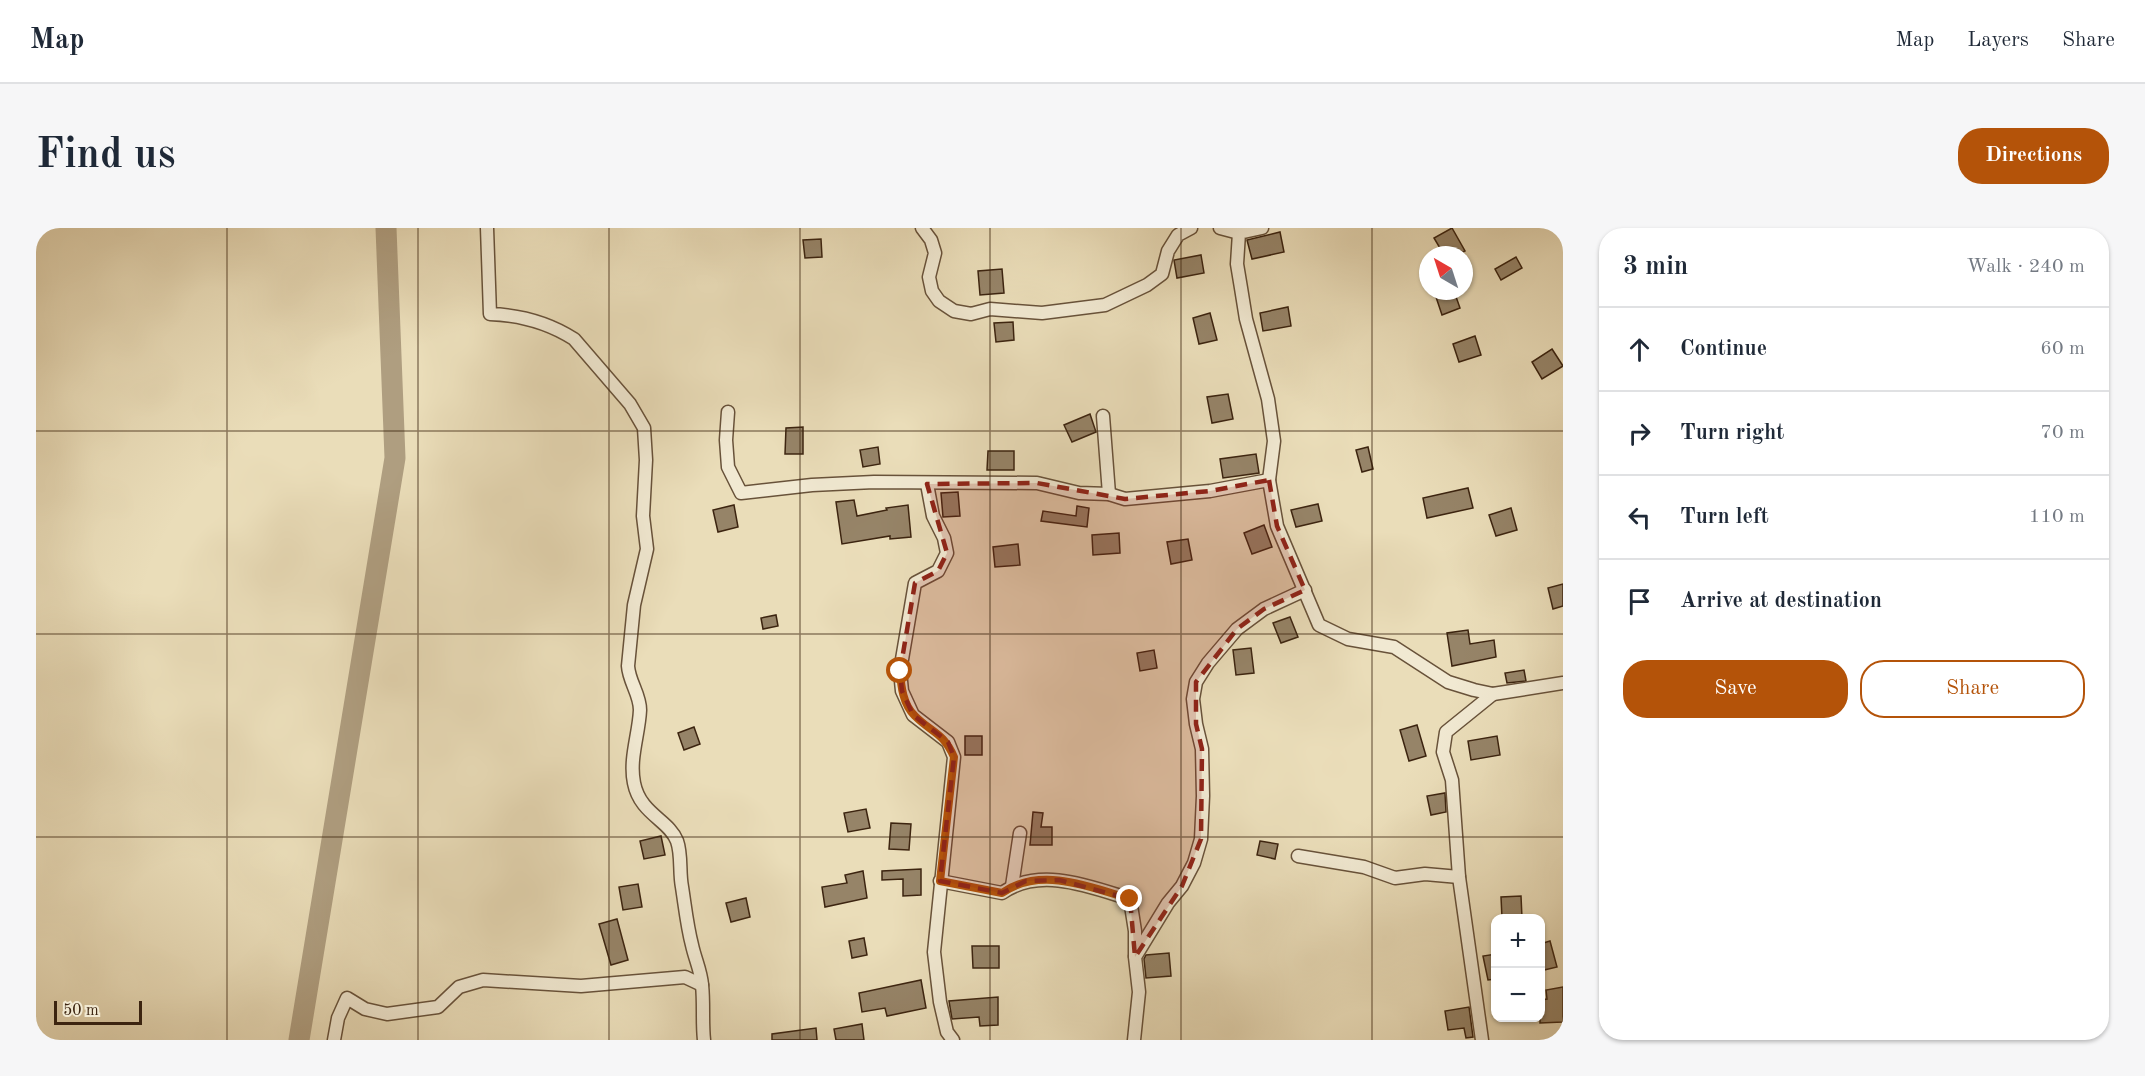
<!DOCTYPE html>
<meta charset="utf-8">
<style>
body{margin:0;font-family:"Old Standard TT",serif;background:#f6f6f7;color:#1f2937}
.controls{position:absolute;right:18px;bottom:18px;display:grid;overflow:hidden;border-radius:12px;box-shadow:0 2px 4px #0004}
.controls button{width:54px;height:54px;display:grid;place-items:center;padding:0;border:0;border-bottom:2px solid #e0e1e3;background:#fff;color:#1f2937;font:30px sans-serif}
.compass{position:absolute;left:1383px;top:18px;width:54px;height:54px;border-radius:50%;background:#fff;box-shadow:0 2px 4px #0004;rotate:321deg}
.scale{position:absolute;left:18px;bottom:15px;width:88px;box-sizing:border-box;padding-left:6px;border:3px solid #3c2410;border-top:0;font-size:16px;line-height:21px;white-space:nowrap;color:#3c2410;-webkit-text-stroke:4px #f1e9d2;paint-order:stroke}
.stop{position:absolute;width:18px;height:18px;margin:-14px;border:4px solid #b45309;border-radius:50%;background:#fff}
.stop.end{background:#b45309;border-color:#fff;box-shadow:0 2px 6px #0008}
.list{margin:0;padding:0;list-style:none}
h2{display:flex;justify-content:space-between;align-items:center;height:78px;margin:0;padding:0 24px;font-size:26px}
h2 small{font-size:20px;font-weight:400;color:#747a83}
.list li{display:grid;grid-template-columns:39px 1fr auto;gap:18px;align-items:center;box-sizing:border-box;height:84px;padding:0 24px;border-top:2px solid #e0e1e3}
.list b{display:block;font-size:22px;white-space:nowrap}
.list em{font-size:20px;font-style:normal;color:#747a83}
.actions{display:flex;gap:12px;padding:18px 24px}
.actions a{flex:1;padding:14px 0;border:2px solid #b45309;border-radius:24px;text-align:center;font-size:21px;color:#b45309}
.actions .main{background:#b45309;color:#fff}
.icon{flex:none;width:33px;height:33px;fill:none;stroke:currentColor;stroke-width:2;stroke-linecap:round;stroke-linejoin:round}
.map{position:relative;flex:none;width:1527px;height:812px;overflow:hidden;border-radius:24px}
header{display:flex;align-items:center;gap:36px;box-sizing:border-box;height:84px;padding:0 30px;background:#fff;border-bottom:2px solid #e0e1e3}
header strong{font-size:28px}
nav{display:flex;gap:33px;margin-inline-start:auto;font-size:21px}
.intro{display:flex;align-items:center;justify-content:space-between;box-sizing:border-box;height:144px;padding:0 36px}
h1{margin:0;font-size:42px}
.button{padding:15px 27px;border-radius:24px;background:#b45309;color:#fff;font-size:21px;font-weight:700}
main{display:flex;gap:36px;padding:0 36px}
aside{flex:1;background:#fff;border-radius:24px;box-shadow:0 2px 4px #0004}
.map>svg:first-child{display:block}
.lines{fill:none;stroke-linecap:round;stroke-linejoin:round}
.river{stroke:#af9e80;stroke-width:21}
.building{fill:#968468;stroke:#3c2410;stroke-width:1.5}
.minor-casing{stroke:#68523a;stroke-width:15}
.minor{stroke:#f1e9d2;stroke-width:12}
.route{stroke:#b45309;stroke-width:8}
.marked{fill:#8f2418;fill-opacity:0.2;stroke:#8f2418;stroke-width:4.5;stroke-dasharray:12 8;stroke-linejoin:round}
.grid{fill:none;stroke:#3c2410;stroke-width:1.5;stroke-opacity:0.55}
</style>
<header>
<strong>Map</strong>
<nav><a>Map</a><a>Layers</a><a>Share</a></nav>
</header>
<div class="intro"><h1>Find us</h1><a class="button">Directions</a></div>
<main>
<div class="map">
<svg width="1527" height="812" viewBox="0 0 1527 812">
<rect width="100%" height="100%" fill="#eaddb9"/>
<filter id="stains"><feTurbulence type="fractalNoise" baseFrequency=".00333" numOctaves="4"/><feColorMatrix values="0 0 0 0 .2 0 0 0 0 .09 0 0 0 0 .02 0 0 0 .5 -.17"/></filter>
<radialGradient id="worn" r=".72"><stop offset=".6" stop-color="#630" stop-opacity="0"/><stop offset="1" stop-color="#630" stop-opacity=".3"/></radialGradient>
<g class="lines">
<!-- river -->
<polyline class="river" points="263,812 359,230 350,0"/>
</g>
<!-- building -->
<g class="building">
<polygon points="1416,0 1429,23 1421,27 1408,27 1398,10"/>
<polygon points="1244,4 1248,24 1216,31 1211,12"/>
<polygon points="785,11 786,29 769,30 767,12"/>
<polygon points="1165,27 1168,45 1141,50 1138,32"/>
<polygon points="1480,29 1486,40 1465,52 1459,41"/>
<polygon points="966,41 968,65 944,67 942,43"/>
<polygon points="1418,63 1424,80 1406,87 1400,69"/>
<polygon points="1252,79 1255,98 1227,103 1224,85"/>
<polygon points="1174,85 1181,112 1163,116 1157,90"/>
<polygon points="977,94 978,112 960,114 958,95"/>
<polygon points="1439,108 1445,127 1423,134 1417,116"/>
<polygon points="1516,121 1527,138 1506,151 1496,134"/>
<polygon points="1192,166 1197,191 1176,195 1171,169"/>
<polygon points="1054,186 1060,204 1036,214 1028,197"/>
<polygon points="767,199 767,226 749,226 750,200"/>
<polygon points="842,219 844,236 827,239 824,222"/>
<polygon points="1332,219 1337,241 1326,244 1320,222"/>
<polygon points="952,223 978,223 978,242 951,242"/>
<polygon points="1220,226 1223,245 1187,250 1184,231"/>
<polygon points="1432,260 1437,280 1391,290 1387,270"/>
<polygon points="922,264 924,288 907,289 905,265"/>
<polygon points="818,272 821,288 851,282 850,280 872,277 875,309 854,311 854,308 806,316 800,274"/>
<polygon points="1282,276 1286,293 1260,299 1255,282"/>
<polygon points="698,277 702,299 682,304 677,282"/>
<polygon points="1041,278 1053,280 1051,299 1005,293 1007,283 1040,288"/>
<polygon points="1475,280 1481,302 1460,308 1453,287"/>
<polygon points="1228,297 1236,319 1216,326 1208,305"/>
<polygon points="1083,305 1084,325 1057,327 1056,307"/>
<polygon points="1152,311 1156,332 1135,336 1131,314"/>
<polygon points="982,316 984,337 959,339 957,319"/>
<polygon points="1527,356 1527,378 1517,381 1512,360"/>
<polygon points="740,387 742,398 727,401 725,390"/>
<polygon points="1254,389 1262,409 1245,415 1237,395"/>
<polygon points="1432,402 1434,416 1458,412 1460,429 1416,438 1411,405"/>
<polygon points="1215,420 1218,445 1200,447 1197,422"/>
<polygon points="1118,422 1121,440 1104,443 1101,425"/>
<polygon points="1488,442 1490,453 1471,455 1469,445"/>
<polygon points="1381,497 1390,528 1373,533 1364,502"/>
<polygon points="658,499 664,516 648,522 642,505"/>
<rect x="929" y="508" width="17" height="19"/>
<polygon points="1461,508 1464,527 1435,532 1432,513"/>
<polygon points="1409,565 1410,584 1395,587 1391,568"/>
<polygon points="830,581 834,600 812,604 808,585"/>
<polygon points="997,584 1007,585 1005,599 1016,599 1016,617 994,617"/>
<polygon points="855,595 875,596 873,622 853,621"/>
<polygon points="625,608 629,627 608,631 604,613"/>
<polygon points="1224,613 1242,616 1239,631 1221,627"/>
<polygon points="885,641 885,667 867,668 867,651 846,652 846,643"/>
<polygon points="827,643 831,670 789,679 786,659 811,655 809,647"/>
<polygon points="602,656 606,679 587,682 583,659"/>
<polygon points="1485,668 1486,690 1466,690 1465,669"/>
<polygon points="710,670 714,689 695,694 690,675"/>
<polygon points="581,691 592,732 575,737 563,696"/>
<polygon points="828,710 831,727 816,730 813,713"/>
<polygon points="1514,713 1521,739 1504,743 1504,716"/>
<polygon points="936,718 963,718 963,740 937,740"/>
<polygon points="1133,725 1135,748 1110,750 1108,731 1110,727"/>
<polygon points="1460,726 1460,751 1452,752 1447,728"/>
<polygon points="885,752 890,780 851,788 849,780 826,784 823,765"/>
<polygon points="1527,759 1527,794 1504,795 1504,772 1511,771 1510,762"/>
<polygon points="962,769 962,797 944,798 943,789 916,791 913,773"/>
<polygon points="1433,779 1437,809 1430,810 1428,800 1412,802 1409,783"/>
<polygon points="826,796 828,812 800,812 798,801"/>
<polygon points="780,800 781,812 736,812 736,806"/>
</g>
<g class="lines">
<!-- minor casing -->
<g class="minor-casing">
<g id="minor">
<path d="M451,0L454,86C483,87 513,95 538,111L594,176L608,200L610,232L607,288L611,321L598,377L592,438C593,454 604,466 604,482C603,506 593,531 598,555C604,586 633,592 641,613C646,627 643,644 646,659C649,678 651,698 656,717C659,731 665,743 666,757C668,775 666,794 668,812"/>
<polyline points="886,0 895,12 899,25 893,49 896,63 903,73 918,83 935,86 954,81 1006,85 1069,77 1111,57 1126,46 1132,23 1142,7 1155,0"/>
<polyline points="1184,0 1203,5"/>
<polyline points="1226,0 1203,5 1201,36 1205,60 1210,91 1232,171 1238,213 1233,252"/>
<polyline points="692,184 690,212 692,239 705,265 776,257 838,254 1001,255 1043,265 1073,266 1089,271 1174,263 1233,252 1241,298 1283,397 1312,411 1358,419 1412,454 1438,462 1457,466 1527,455"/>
<polyline points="1067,188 1073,266"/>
<polyline points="891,256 897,288 908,310 911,325 902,343 879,355 864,443 866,463 877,487 912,514 918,529 898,724 904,774 911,804 917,812"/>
<polyline points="1262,628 1328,639 1359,650 1389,646 1423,649"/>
<path d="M904,653L966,665C1004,638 1055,659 1094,671L1099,703V728"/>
<polyline points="976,658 984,605"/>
<polyline points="298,812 302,790 311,770 329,781 351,786 402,779 423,759 447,752 545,758 649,749 666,757"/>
<polyline points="1098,812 1103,764 1099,729 1132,675 1146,658 1158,635 1165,611 1167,568 1166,521 1160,496 1157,471 1160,454 1172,435 1201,401 1228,381 1269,362"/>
<polyline points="1446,812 1423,649 1416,552 1407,524 1410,504 1457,466"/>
</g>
</g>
<!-- minor -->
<use href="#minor" class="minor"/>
</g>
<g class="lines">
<!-- route -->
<path class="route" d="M864,443C865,458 867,477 879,488C896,505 907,504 918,529L904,653L966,665C1004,638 1055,659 1094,671"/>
</g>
<!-- marked area -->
<path class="marked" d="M1233,252L1241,298L1269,362L1228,381L1201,401L1160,454V496L1166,521L1165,611L1146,658L1099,729L1094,671L1023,652L990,653L966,665L904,653L918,529L912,514L877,487L866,463L864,443L879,355L902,343L911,325L891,256L1001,255L1089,271L1174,263Z"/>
<!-- grid -->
<path class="grid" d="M191,0V812M382,0V812M573,0V812M764,0V812M954,0V812M1145,0V812M1336,0V812M0,203H1527M0,406H1527M0,609H1527"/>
<rect width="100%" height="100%" filter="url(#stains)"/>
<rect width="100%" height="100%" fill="url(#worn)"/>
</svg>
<div class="controls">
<button>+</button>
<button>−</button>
</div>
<svg class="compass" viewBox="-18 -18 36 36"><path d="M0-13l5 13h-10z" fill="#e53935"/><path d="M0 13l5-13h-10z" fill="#747a83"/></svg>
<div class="scale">50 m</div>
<div class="stop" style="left:864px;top:443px"></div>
<div class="stop end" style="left:1094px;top:671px"></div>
</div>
<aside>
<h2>3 min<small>Walk · 240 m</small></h2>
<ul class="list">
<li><svg class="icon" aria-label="ahead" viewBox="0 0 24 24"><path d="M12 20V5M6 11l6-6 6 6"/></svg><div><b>Continue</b></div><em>60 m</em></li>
<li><svg class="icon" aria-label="right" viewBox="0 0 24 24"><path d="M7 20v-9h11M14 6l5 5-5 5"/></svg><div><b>Turn right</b></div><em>70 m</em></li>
<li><svg class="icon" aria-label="left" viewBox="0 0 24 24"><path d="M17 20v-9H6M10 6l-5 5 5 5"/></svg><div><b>Turn left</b></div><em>110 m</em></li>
<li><svg class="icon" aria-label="arrive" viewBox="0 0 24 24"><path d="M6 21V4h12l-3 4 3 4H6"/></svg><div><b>Arrive at destination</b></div></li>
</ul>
<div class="actions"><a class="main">Save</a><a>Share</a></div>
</aside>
</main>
